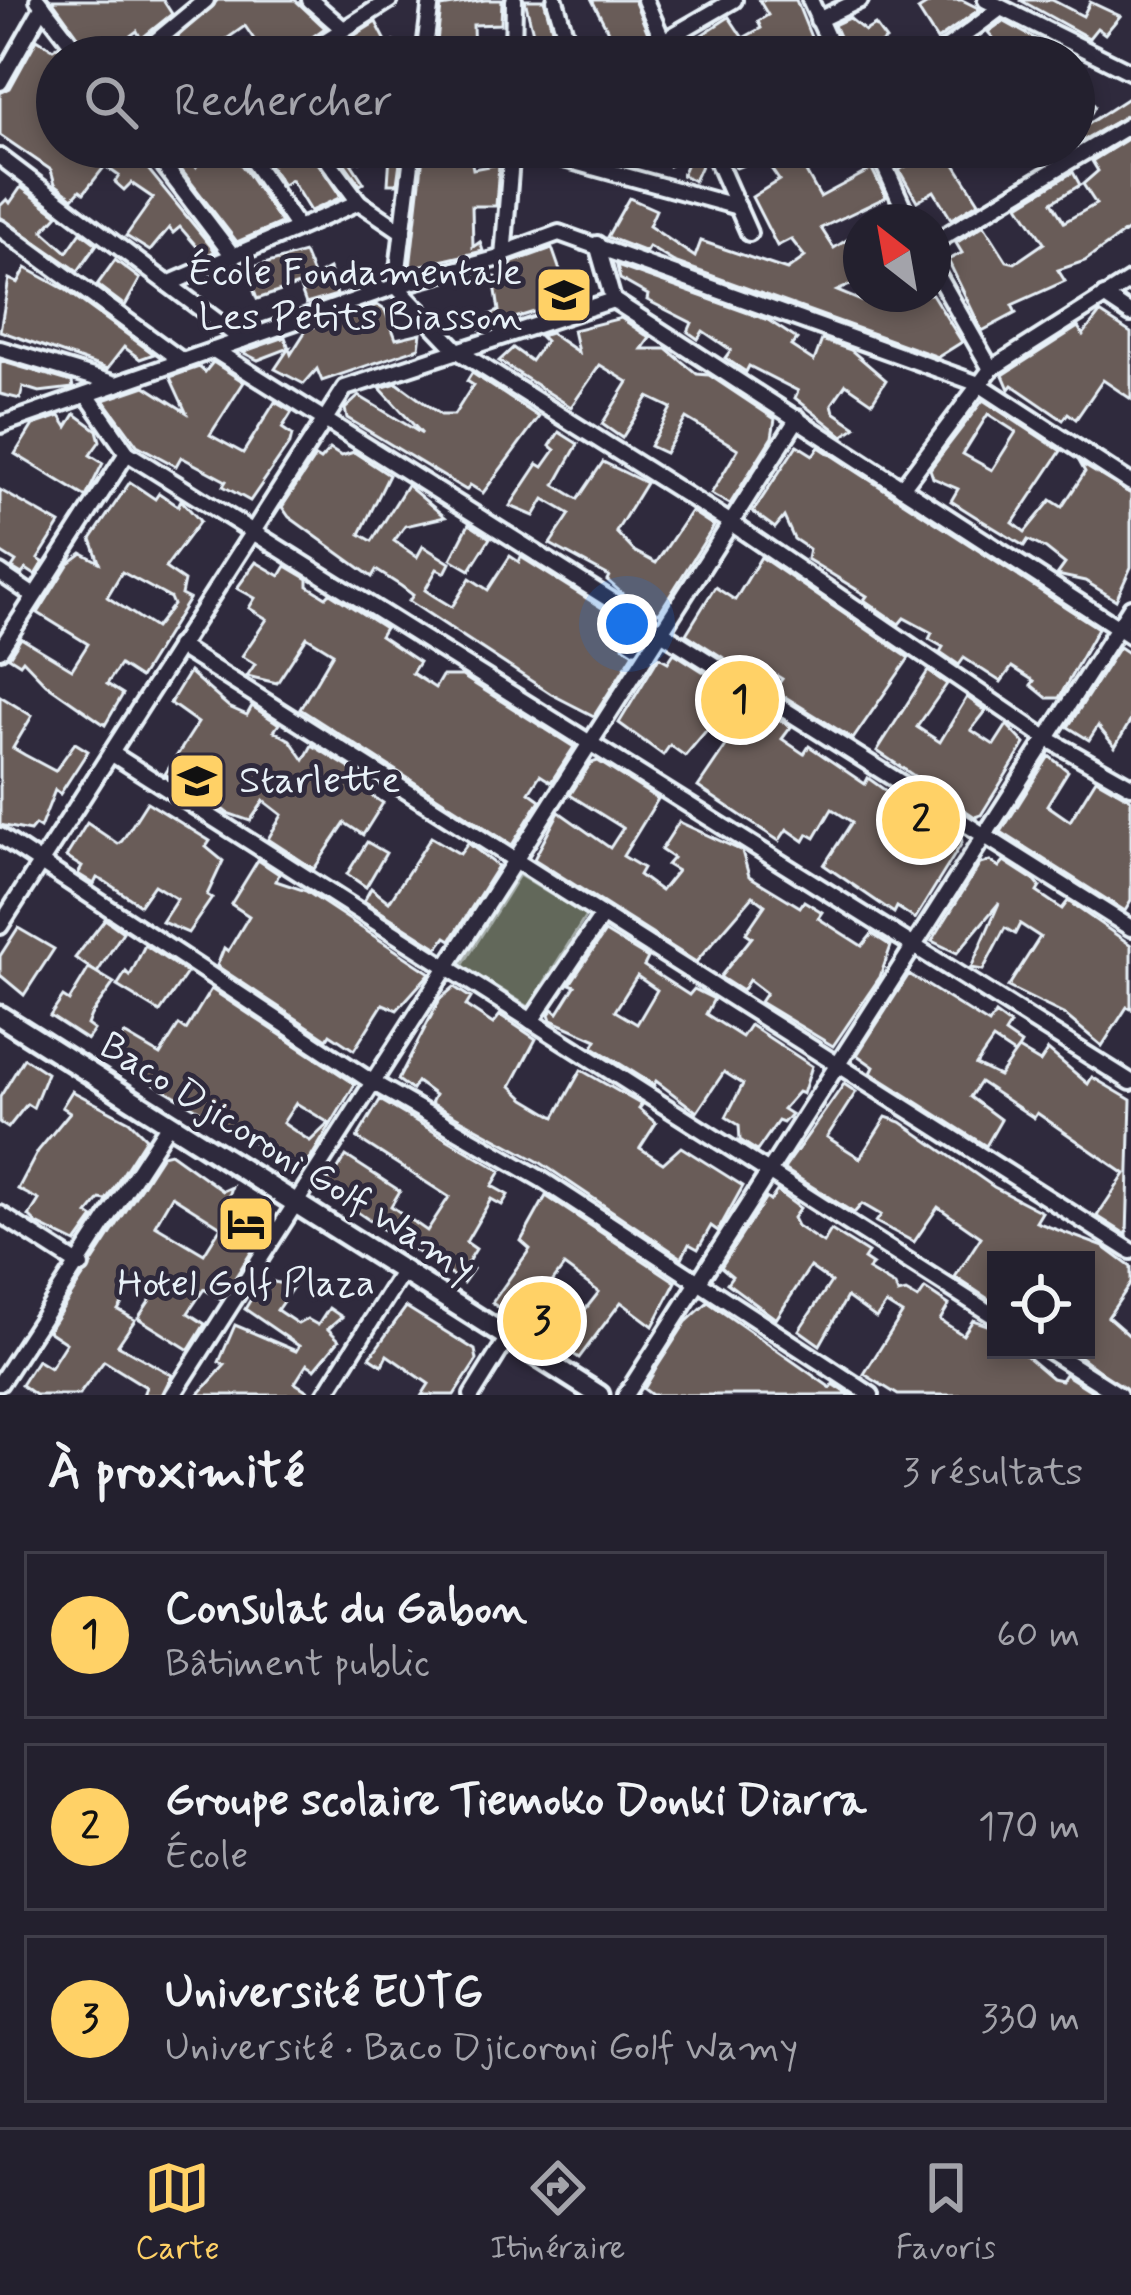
<!DOCTYPE html>
<html lang="fr">
<meta charset="utf-8">
<style>
body{margin:0;font-family:Mynerve,sans-serif;background:#2b2836;color:#f1f3f6}
.controls{position:absolute;right:36px;bottom:36px;display:grid;overflow:hidden;border-radius:0px;box-shadow:0 6px 18px #0003}
.controls button{width:108px;height:108px;display:grid;place-items:center;padding:0;border:0;border-bottom:3px solid #403e4a;background:#23202e;color:#f1f3f6;font:60px sans-serif}
.compass{position:absolute;left:843px;top:204px;width:108px;height:108px;border-radius:50%;background:#23202e;box-shadow:0 6px 18px #0003;rotate:329deg}
.you{position:absolute;left:627px;top:624px;width:42px;height:42px;margin:-30px;border:9px solid #fff;border-radius:50%;background:#1a73e8;box-shadow:0 0 0 18px #1a73e833}
.badge{display:grid;place-items:center;width:78px;height:78px;border-radius:50%;background:#ffd166;color:#111;font-size:39px;font-weight:700}
.pin{position:absolute;translate:-50% -50%;border:6px solid #fff;box-shadow:0 3px 12px #0006}
.list{margin:0;padding:0;list-style:none}
h2{display:flex;justify-content:space-between;align-items:center;height:156px;margin:0;padding:0 48px;font-size:51px}
h2 small{font-size:39px;font-weight:400;color:#a3a3aa}
.list li{display:grid;grid-template-columns:78px 1fr auto;gap:36px;align-items:center;box-sizing:border-box;height:168px;margin:0 24px 24px;padding:0 24px;border:3px solid #403e4a;border-radius:0px}
.list b{display:block;font-size:45px;white-space:nowrap}
.list p{margin:0;font-size:39px;white-space:nowrap;color:#a3a3aa}
.list em{font-size:39px;font-style:normal;color:#a3a3aa}
.icon{flex:none;width:66px;height:66px;fill:none;stroke:currentColor;stroke-width:2;stroke-linecap:round;stroke-linejoin:round}
.map{position:relative;flex:none;width:1131px;height:1395px;overflow:hidden}
.search{position:absolute;background:#23202e;box-shadow:0 6px 18px #0003;left:36px;right:36px;top:36px;height:132px;display:flex;align-items:center;gap:30px;box-sizing:border-box;padding:0 42px;border-radius:66px;color:#a3a3aa;font-size:45px}
.sheet{height:732px;background:#23202e}
nav{display:flex;justify-content:space-around;align-items:center;box-sizing:border-box;height:168px;border-top:3px solid #403e4a;background:#23202e;font-size:33px;color:#a3a3aa}
nav a{display:grid;justify-items:center;gap:6px}
nav .on{color:#ffd166}
.map>svg:first-child{display:block}
.green{fill:#62685a;stroke:#a5aca9;stroke-width:3}
.building{fill:#695b58;stroke:#e8f1f8;stroke-width:3;fill-rule:evenodd}
.lines{fill:none;stroke-linecap:round;stroke-linejoin:round}
.minor-casing{stroke:#e8f1f8;stroke-width:22}
.tertiary-casing{stroke:#e8f1f8;stroke-width:27}
.minor{stroke:#2f2a3d;stroke-width:14}
.tertiary{stroke:#2f2a3d;stroke-width:18}
.labels{text-anchor:middle;dominant-baseline:central;stroke-width:10;stroke-linejoin:round;paint-order:stroke}
.poi-label{font-size:39px;fill:#e8f1f8;stroke:#2f2a3d;text-anchor:end}
.street-label{font-size:39px;fill:#e8f1f8;stroke:#2f2a3d}
</style>
<div class="map">
<svg width="1131" height="1395" viewBox="0 0 1131 1395">
<rect width="100%" height="100%" fill="#2f2a3d"/>
<filter id="ink" filterUnits="userSpaceOnUse"><feTurbulence type="fractalNoise" baseFrequency=".00833" numOctaves="2"/><feDisplacementMap in="SourceGraphic" scale="24" xChannelSelector="R" yChannelSelector="G"/><feConvolveMatrix kernelMatrix="1 2 1 2 8 2 1 2 1" color-interpolation-filters="sRGB"/></filter>
<g filter="url(#ink)">
<!-- green -->
<polygon class="green" points="519,875 586,916 529,1007 462,966"/>
<!-- building -->
<g class="building">
<polygon points="52,0 163,0 172,14 141,39 137,31 107,53 110,57 93,57"/>
<polygon points="218,0 295,0 325,28 284,57 266,57 245,26 225,40 238,57 155,57"/>
<polygon points="485,0 502,0 501,24 473,25 474,57 456,57 454,43 437,42 441,7"/>
<polygon points="525,0 544,0 560,57 526,57 525,33 533,33"/>
<polygon points="592,0 634,0 658,57 610,57 606,39 611,37"/>
<polygon points="759,0 796,0 819,57 767,57 761,48 742,57 684,57 680,49 729,17 743,38 761,28 758,21 768,15"/>
<polygon points="934,0 962,0 980,9 937,40 918,10"/>
<polygon points="1020,0 1052,0 1083,16 1090,2 1120,16 1105,34 1097,28 1089,38"/>
<polygon points="849,18 865,31 875,25 886,40 861,57 848,57 834,25"/>
<polygon points="1003,21 1043,43 1036,57 991,57 1000,46 988,32"/>
<polygon points="376,22 388,45 394,42 398,57 336,57 331,50"/>
<polygon points="37,39 53,49 59,45 67,56 57,57 57,147 130,147 215,251 205,256 180,227 173,233 169,228 150,251 126,236 153,198 131,183 124,190 115,182 119,176 105,166 84,193 80,190 73,198 55,184 51,170 0,135 0,93 10,88"/>
<polygon points="1074,83 1095,106 1083,127 1131,96 1131,113 1074,145"/>
<polygon points="1131,137 1131,228 1085,261 1058,270 1065,281 1012,305 1016,313 982,331 948,260 962,253 956,243 984,225 1007,261 1015,263 1044,243 1019,205 1073,172 1080,185 1052,202 1064,222 1096,204 1083,184 1098,171 1092,161"/>
<polygon points="181,147 196,167 210,147 229,147 281,223 237,242 169,154"/>
<polygon points="307,147 341,197 310,211 291,180 283,185 269,165"/>
<polygon points="349,147 402,147 397,184 388,184 390,154 351,163 364,183 360,185 337,153"/>
<polygon points="424,147 469,147 473,169 499,164 496,206 472,206 473,247 480,242 483,251 410,268"/>
<polygon points="601,147 700,147 704,159 694,181 682,175 690,156 669,166 664,151 637,160 600,152"/>
<polygon points="726,147 810,147 814,155 828,147 864,147 806,172 820,197 872,169 886,197 821,228 834,248 861,231 861,280 837,291 871,305 884,294 932,294 962,342 938,357 674,262 649,247 646,252 607,237 629,198 656,210 649,226 695,257 701,241 787,270 805,257 791,239 777,246 752,197 779,180 763,157 736,168"/>
<polygon points="910,147 927,147 935,164 949,155 979,202 951,219 934,191 917,201 899,170 908,165 905,158 913,153"/>
<polygon points="21,187 58,215 43,231 67,252 81,232 97,244 78,271 0,217 0,206 7,199 10,203"/>
<polygon points="552,248 564,282 548,288 551,296 543,301 544,309 479,329 475,321 499,311 494,277 503,278 513,262"/>
<polygon points="304,253 314,277 329,269 337,295 306,304 299,285 257,299 246,269"/>
<polygon points="115,260 140,279 125,306 97,285"/>
<polygon points="617,266 768,320 797,339 791,346 814,361 822,340 851,350 886,380 872,402 846,384 832,404 834,412 856,427 843,436 795,398 798,391 749,366 746,372 725,358 731,350 703,331 698,339 688,332 692,323 647,300 648,295 620,279"/>
<polygon points="26,268 66,290 154,354 140,359 124,347 107,369 0,331 9,279 18,283"/>
<polygon points="377,305 385,310 396,339 421,333 419,348 322,381 317,369 304,384 275,369 289,348 258,360 242,352 285,337 291,354 307,329"/>
<polygon points="1100,313 1131,333 1131,399 1103,380 1076,419 1068,413 1063,420 1012,385 1009,389 1003,375 1078,327 1083,335"/>
<polygon points="621,318 650,338 642,349 667,349 697,374 709,375 775,419 772,437 730,504 711,494 738,449 686,418 665,453 650,446 671,408 648,397 622,438 602,424 628,382 600,365 571,407 499,361 513,348 531,361 545,341 540,336 550,333 578,352 573,330"/>
<polygon points="0,361 72,382 73,388 39,392 23,387 20,399 0,394"/>
<polygon points="213,362 244,382 210,435 243,453 275,402 292,412 282,428 292,435 290,443 250,501 223,486 226,481 181,457 176,466 137,445 104,400 145,386 186,412 170,377 199,367 205,372"/>
<polygon points="472,373 539,417 483,493 470,485 466,490 347,418 345,409 359,396 422,434 380,388 397,383 441,415 454,415 473,385 467,381"/>
<path d="M983,400L1061,451L1013,523L1025,532L1051,500L1062,507L1085,472L1080,463L1131,494V567L1116,600L1085,581L1057,575L1065,564L1046,549L1028,540L1024,546L981,520L951,501L958,489L933,478L930,469ZM988,414L1016,432L992,470L963,454Z"/>
<polygon points="75,414 97,430 100,441 90,455 103,463 86,497 15,454 33,425 60,416 67,427"/>
<polygon points="559,432 578,444 555,485 578,499 603,462 646,483 616,532 634,551 656,563 691,511 714,526 659,613 624,595 607,580 609,576 550,544 570,514 544,499 534,516 510,506 538,464 543,467 555,450 550,446"/>
<polygon points="797,445 813,455 819,447 1098,628 1059,698 1047,698 1031,685 1034,681 1012,667 1001,682 964,658 959,665 940,652 943,647 929,639 932,633 904,618 899,624 864,600 867,596 807,559 809,549 794,539 784,517 775,528 753,512"/>
<polygon points="330,449 341,456 354,452 389,475 360,534 372,541 407,485 445,517 405,526 394,541 417,557 423,546 450,563 445,573 437,569 425,590 434,596 452,607 470,578 488,590 510,556 519,562 521,557 634,628 623,646 634,653 594,716 551,694 409,601 413,595 401,586 376,570 372,577 289,517 282,507 315,457 320,460"/>
<path d="M130,482L155,499L159,493L178,506L181,500L200,521L165,568L184,581L181,595L189,599L140,678L120,665L107,684L123,694L105,725L46,684L23,660L20,664L9,657L21,638L72,669L88,644L38,613L69,563L82,553L99,562L91,539ZM122,572L170,598L173,605L155,628L107,597Z"/>
<polygon points="0,490 60,524 38,559 43,562 35,575 26,569 22,574 12,568 16,562 0,552"/>
<polygon points="469,524 490,538 470,570 451,559"/>
<polygon points="761,557 909,658 853,739 774,690 782,679 764,668 755,678 686,634 715,587 735,600"/>
<polygon points="256,562 280,576 286,566 308,579 308,586 326,597 330,593 385,628 380,636 419,662 412,673 435,688 442,676 462,676 574,747 551,782 540,775 529,792 540,800 512,845 300,709 333,653 307,637 277,683 247,676 255,664 242,656 267,619 249,608 255,598 237,588"/>
<polygon points="1119,647 1131,655 1131,720 1115,747 1098,726 1089,740 1068,727"/>
<polygon points="674,653 718,681 725,696 764,721 769,713 791,727 782,739 804,754 809,746 865,784 868,778 943,832 947,827 961,835 962,843 915,919 897,907 894,913 824,865 852,822 832,809 815,838 808,834 804,841 787,829 779,841 698,787 730,740 710,726 685,756 670,745 663,755 619,723 659,657 668,662"/>
<polygon points="928,671 947,684 917,727 940,742 967,697 986,711 971,730 994,745 1007,725 1025,744 981,815 975,817 877,751"/>
<polygon points="189,672 229,707 247,715 252,706 279,724 274,731 290,740 304,760 312,745 372,782 366,792 383,803 363,835 345,823 314,869 268,839 282,815 264,801 250,821 227,813 189,782 186,787 165,774 198,723 170,703"/>
<polygon points="0,696 32,716 13,748 25,755 55,771 75,743 88,751 60,794 55,790 40,828 35,825 30,831 0,825"/>
<polygon points="1049,756 1068,771 1047,805 1070,821 1096,779 1131,799 1131,901 1125,911 1001,832"/>
<polygon points="598,761 658,799 623,856 643,868 639,875 661,891 677,871 667,865 673,858 661,850 679,822 742,851 749,876 800,907 804,901 822,912 818,918 862,946 872,934 891,946 880,977 833,1046 760,1002 766,993 749,980 742,991 720,977 752,937 746,933 765,905 753,896 696,962 534,859 559,812 610,848 623,828 570,795 591,763"/>
<polygon points="147,802 210,841 206,847 223,861 207,895 212,898 188,933 162,922 177,899 154,885 140,905 106,882 97,878 94,884 78,874 82,867 66,857 87,823 118,844 122,841"/>
<polygon points="431,837 460,854 468,843 498,866 451,940 446,937 438,948 364,901 371,888 389,902"/>
<polygon points="367,842 386,853 366,887 347,874"/>
<polygon points="258,860 279,874 276,881 306,891 430,973 397,1010 383,1004 354,1050 330,1034 327,1039 217,966 224,948 228,951 249,916 231,904"/>
<polygon points="990,861 999,867 1004,861 1035,881 1040,887 1037,892 1062,909 1068,901 1131,945 1131,1009 1127,1007 1102,1046 1065,1015 1008,987 1040,937 1020,924 1015,934 1005,928 983,970 971,968 999,903 957,953 932,941 980,864"/>
<polygon points="105,919 123,932 97,973 75,958"/>
<polygon points="18,928 54,949 24,995 0,975 0,956"/>
<path d="M605,932L648,958L644,966L689,995L694,989L714,999L706,1014L742,1037L750,1025L812,1066L803,1094L798,1092L783,1109L791,1114L783,1123L778,1121L757,1151L740,1140L739,1125L726,1117L743,1084L724,1072L697,1112L656,1081L654,1085L593,1047L597,1040L551,1020L549,1014L553,1009L558,1013L575,986L570,984ZM637,976L657,990L637,1024L615,1011Z"/>
<polygon points="145,945 187,973 160,1012 117,986 126,972 130,976"/>
<polygon points="89,968 114,983 91,1015 87,1025 94,1030 87,1040 50,1016 63,997 69,1001"/>
<path d="M909,974L989,1024L995,1014L1010,1025L1005,1033L1021,1044L1018,1049L1040,1062L1048,1050L1088,1084L1092,1077L1131,1100L1127,1235L1097,1216L1125,1174L1037,1113L1034,1118L980,1082L970,1097L1001,1120L986,1146L871,1073L874,1067L857,1055ZM993,1040L1014,1054L1018,1049L999,1076L976,1065Z"/>
<polygon points="454,987 471,998 466,1006 493,1024 500,1015 536,1039 511,1086 525,1099 555,1117 581,1070 642,1105 639,1109 656,1123 640,1148 663,1163 681,1147 743,1186 718,1231 711,1226 698,1249 689,1244 682,1258 541,1163 431,1103 435,1095 417,1082 412,1090 398,1080 440,999"/>
<path d="M211,989L355,1084L303,1171L110,1058L124,1034L160,1055L179,1025L186,1030ZM296,1103L329,1123L310,1141L283,1123Z"/>
<polygon points="24,1058 47,1073 33,1108 27,1104 8,1128 0,1123 0,1097"/>
<polygon points="844,1084 856,1092 827,1137 860,1158 886,1117 901,1122 994,1187 1042,1212 1036,1222 1104,1247 1131,1267 1131,1283 1108,1317 1131,1337 1131,1395 1078,1355 1086,1350 1086,1260 996,1260 996,1304 955,1277 981,1237 938,1207 914,1242 876,1222 881,1215 862,1204 854,1213 784,1169"/>
<polygon points="72,1091 129,1121 146,1138 106,1200 100,1199 88,1214 94,1218 76,1243 37,1224 29,1216 39,1200 18,1189 38,1151 70,1112 62,1107"/>
<polygon points="380,1100 501,1171 492,1186 508,1195 502,1205 491,1199 466,1242 476,1249 466,1265 473,1269 463,1283 329,1193 324,1180 332,1179 346,1156 400,1191 391,1206 427,1231 449,1197 357,1138"/>
<path d="M170,1153L223,1191L232,1187L229,1196L273,1218L221,1300L204,1289L188,1313L205,1324L189,1350L138,1318L156,1291L138,1279L118,1310L135,1320L118,1345L172,1375L162,1395H143L146,1387L104,1361L79,1395H35L21,1385L37,1360L50,1368L66,1343L48,1331L162,1155ZM172,1196L221,1227L204,1254L155,1225Z"/>
<polygon points="777,1191 800,1208 793,1218 797,1226 823,1243 831,1230 868,1253 864,1259 873,1265 868,1270 895,1286 898,1294 906,1292 918,1299 925,1289 949,1305 940,1320 963,1335 973,1320 996,1328 996,1350 1019,1350 1052,1378 1061,1380 1065,1374 1098,1395 898,1395 864,1374 902,1314 886,1304 876,1318 847,1297 820,1345 799,1330 831,1282 810,1267 776,1319 727,1283 732,1276 721,1267 766,1198 770,1201"/>
<polygon points="546,1196 676,1282 653,1326 621,1302 579,1358 558,1344 599,1292 564,1266 522,1323 492,1303 530,1249 521,1241"/>
<polygon points="263,1279 293,1287 277,1310 298,1324 307,1319 318,1325 329,1308 342,1317 328,1329 339,1340 315,1369 307,1364 295,1383 314,1395 198,1395 225,1365 219,1362 235,1325 296,1351 299,1346 245,1309"/>
<polygon points="708,1302 831,1388 833,1384 850,1395 652,1395 644,1389 657,1367 686,1322"/>
<polygon points="406,1307 475,1350 477,1360 454,1395 422,1395 429,1384 387,1355 382,1365 370,1357"/>
</g>
<g class="lines">
<!-- minor casing -->
<g class="minor-casing">
<g id="minor">
<polyline points="38,0 82,57"/>
<polyline points="310,0 342,28"/>
<polyline points="555,0 572,57"/>
<polyline points="645,0 670,57"/>
<polyline points="810,0 836,57"/>
<polyline points="986,0 1131,72"/>
<polyline points="818,20 860,0"/>
<polyline points="663,41 734,0"/>
<polyline points="137,57 206,0"/>
<polyline points="300,57 390,0"/>
<polyline points="424,57 431,0"/>
<polyline points="513,57 514,0"/>
<polyline points="935,57 1001,8"/>
<polyline points="0,82 43,6"/>
<polyline points="150,147 233,256"/>
<polyline points="243,147 298,228"/>
<polyline points="318,147 359,202 403,232"/>
<polyline points="520,147 738,207"/>
<polyline points="711,147 749,233"/>
<polyline points="876,147 910,222"/>
<polyline points="0,157 242,340"/>
<polyline points="0,228 182,361"/>
<polyline points="933,243 1131,124"/>
<polyline points="597,244 613,300 1131,636"/>
<polyline points="504,253 559,233 979,384 1131,483"/>
<polyline points="933,267 991,369"/>
<polyline points="168,284 359,202"/>
<polyline points="396,286 458,351 731,523 1046,738 1131,786"/>
<polyline points="396,286 413,147"/>
<polyline points="1104,296 1131,314"/>
<polyline points="0,349 116,384"/>
<polyline points="214,350 1131,928"/>
<polyline points="87,395 127,453 1131,1082"/>
<polyline points="0,425 396,286 503,257 512,147"/>
<polyline points="902,488 991,369 1131,280"/>
<polyline points="0,573 34,596"/>
<polyline points="178,646 1131,1251"/>
<polyline points="0,650 127,453"/>
<polyline points="111,753 996,1317"/>
<polyline points="0,836 372,1082 541,1179 871,1395"/>
<polyline points="0,926 345,388 613,300"/>
<polyline points="531,1021 602,916"/>
<polyline points="0,1214 81,1266"/>
<polyline points="1048,1350 1119,1395"/>
<polyline points="0,1383 170,1122"/>
<polyline points="173,1395 798,418"/>
<polyline points="325,1395 404,1269"/>
<polyline points="472,1395 507,1339"/>
<polyline points="626,1395 1131,607"/>
</g>
</g>
<!-- tertiary casing -->
<g class="tertiary-casing">
<polyline id="tertiary" points="0,1016 599,1395"/>
</g>
<!-- minor -->
<use href="#minor" class="minor"/>
<!-- tertiary -->
<use href="#tertiary" class="tertiary"/>
</g>
</g>
<!-- icons -->
<defs>
<g id="school-square" transform="scale(3)"><rect x="-9" y="-9" width="18" height="18" rx="4" fill="#ffd166" stroke="#2f2a3d"/><path d="M0-5L7-2L0 1L-7-2ZM-4 1L0 2.5L4 1V4Q0 6-4 4Z" fill="#111"/></g>
<g id="hotel-square" transform="scale(3)"><rect x="-9" y="-9" width="18" height="18" rx="4" fill="#ffd166" stroke="#2f2a3d"/><path d="M-6-4.5h1.5V1H6V5H4.5V3h-9V5H-6ZM-4 0a1.8 1.8 0 1 1 3.6 0ZM.5 0V-2.5h3Q6-2.5 6 0Z" fill="#111"/></g>
</defs>
<g fill-rule="evenodd">
<use href="#school-square" x="564" y="295"/>
<use href="#school-square" x="197" y="781"/>
<use href="#hotel-square" x="246" y="1224"/>
</g>
<g class="labels">
<!-- poi labels -->
<g class="poi-label">
<text x="522" y="273">École Fondamentale<tspan x="522" dy="45">Les Petits Biasson</tspan></text>
<text x="239" y="781" text-anchor="start">Starlette</text>
<text x="246" y="1284" text-anchor="middle">Hotel Golf Plaza</text>
</g>
<!-- street labels -->
<g class="street-label">
<text transform="translate(287 1158) rotate(32)">Baco Djicoroni Golf Wamy</text>
</g>
</g>
</svg>
<div class="controls">
<button><svg class="icon" aria-label="locate" viewBox="0 0 24 24"><circle cx="12" cy="12" r="6"/><path d="M12 2v4M12 18v4M2 12h4M18 12h4"/></svg></button>
</div>
<svg class="compass" viewBox="-18 -18 36 36"><path d="M0-13l5 13h-10z" fill="#e53935"/><path d="M0 13l5-13h-10z" fill="#a3a3aa"/></svg>
<div class="you"></div>
<div class="pin badge" style="left:740px;top:700px">1</div>
<div class="pin badge" style="left:921px;top:820px">2</div>
<div class="pin badge" style="left:542px;top:1321px">3</div>
<div class="search"><svg class="icon" aria-label="search" viewBox="0 0 24 24"><circle cx="10" cy="10" r="6"/><path d="M15 15l6 6"/></svg>Rechercher</div>
</div>
<section class="sheet">
<h2>À proximité<small>3 résultats</small></h2>
<ul class="list">
<li><span class="badge">1</span><div><b>Consulat du Gabon</b><p>Bâtiment public</p></div><em>60 m</em></li>
<li><span class="badge">2</span><div><b>Groupe scolaire Tiemoko Donki Diarra</b><p>École</p></div><em>170 m</em></li>
<li><span class="badge">3</span><div><b>Université EUTG</b><p>Université · Baco Djicoroni Golf Wamy</p></div><em>330 m</em></li>
</ul>
</section>
<nav>
<a class="on"><svg class="icon" aria-label="map" viewBox="0 0 24 24"><path d="M3 6l6-2 6 2 6-2v14l-6 2-6-2-6 2zM9 4v14M15 6v14"/></svg>Carte</a>
<a><svg class="icon" aria-label="directions" viewBox="0 0 24 24"><path d="M12 3l9 9-9 9-9-9zM9 14v-3h6M13 9l2 2-2 2"/></svg>Itinéraire</a>
<a><svg class="icon" aria-label="saved" viewBox="0 0 24 24"><path d="M7 4h10v16l-5-4-5 4z"/></svg>Favoris</a>
</nav>
